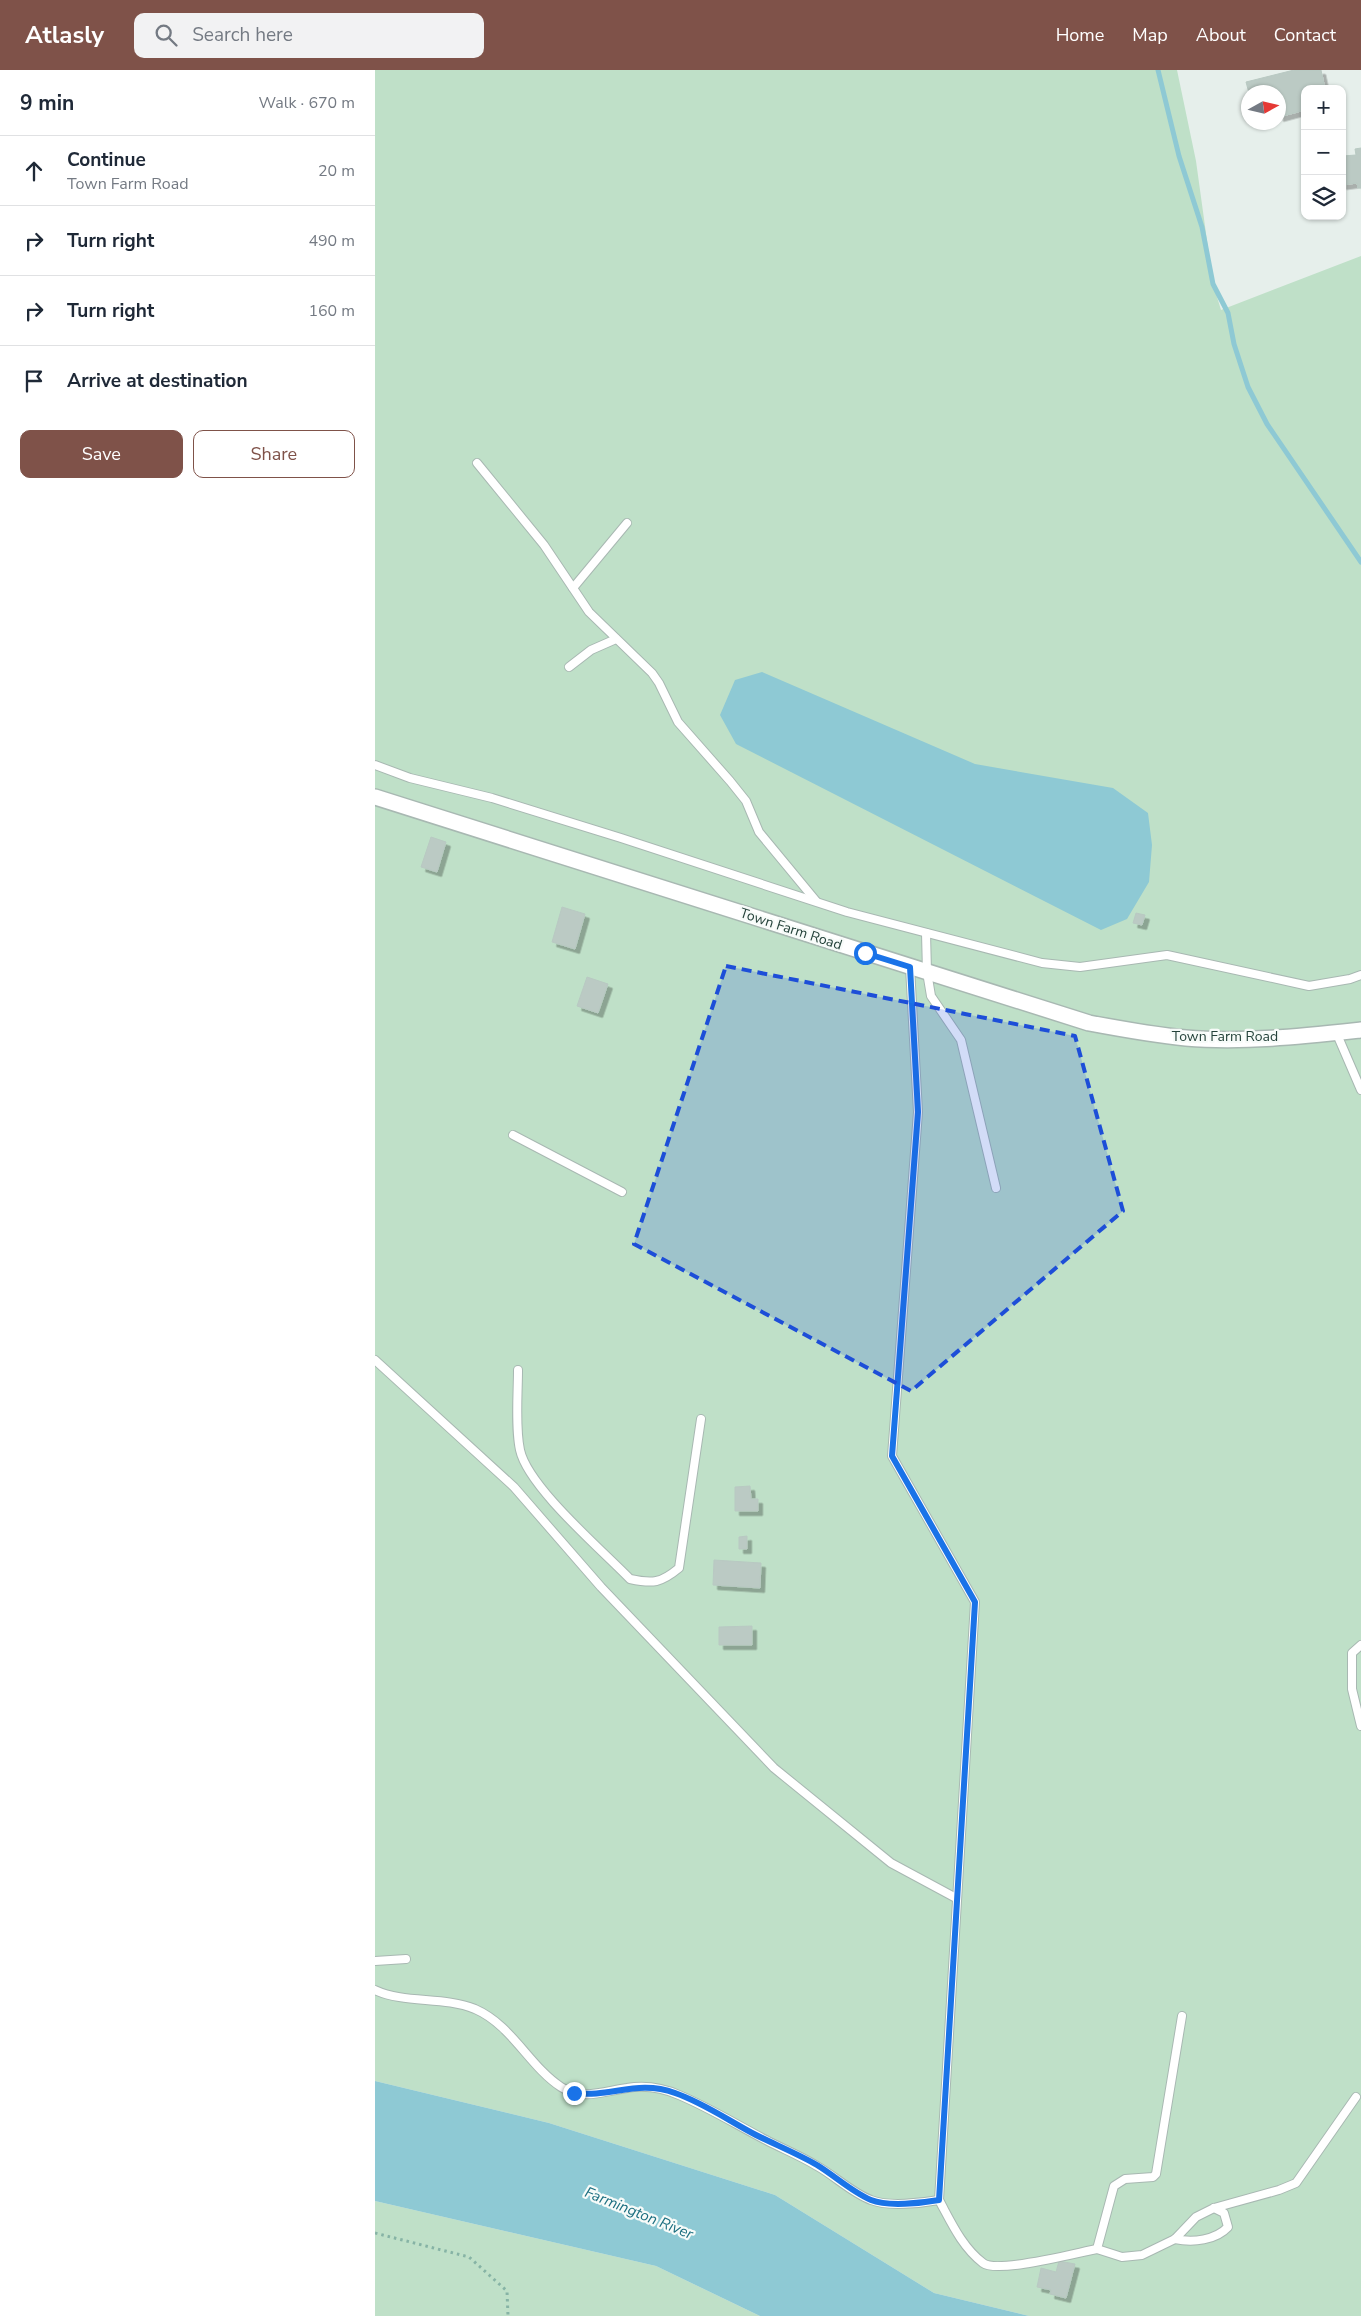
<!DOCTYPE html>
<meta charset="utf-8">
<style>
body{margin:0;font-family:"Nunito Sans",sans-serif;background:#f2f2f3;color:#1f2937}
.controls{position:absolute;right:15px;top:15px;display:grid;overflow:hidden;border-radius:10px;box-shadow:0 1px 4px #0004}
.controls button{width:45px;height:45px;display:grid;place-items:center;padding:0;border:0;border-bottom:1px solid #e0e1e3;background:#fff;color:#1f2937;font:25px sans-serif}
.compass{position:absolute;left:866px;top:15px;width:45px;height:45px;border-radius:50%;background:#fff;box-shadow:0 1px 4px #0004;rotate:82deg}
.stop{position:absolute;width:15px;height:15px;margin:-11px;border:4px solid #1a73e8;border-radius:50%;background:#fff}
.stop.end{background:#1a73e8;border-color:#fff;box-shadow:0 1px 5px #0008}
.list{margin:0;padding:0;list-style:none}
h2{display:flex;justify-content:space-between;align-items:center;height:65px;margin:0;padding:0 20px;font-size:21px}
h2 small{font-size:16px;font-weight:400;color:#747a83}
.list li{display:grid;grid-template-columns:32px 1fr auto;gap:15px;align-items:center;box-sizing:border-box;height:70px;padding:0 20px;border-top:1px solid #e0e1e3}
.list b{display:block;font-size:19px;white-space:nowrap}
.list p{margin:0;font-size:16px;white-space:nowrap;color:#747a83}
.list em{font-size:16px;font-style:normal;color:#747a83}
.actions{display:flex;gap:10px;padding:15px 20px}
.actions a{flex:1;padding:11px 0;border:1px solid #7f5249;border-radius:10px;text-align:center;font-size:18px;color:#7f5249}
.actions .main{background:#7f5249;color:#fff}
.icon{flex:none;width:28px;height:28px;fill:none;stroke:currentColor;stroke-width:2;stroke-linecap:round;stroke-linejoin:round}
.map{position:relative;flex:none;width:986px;height:2246px;overflow:hidden}
header{display:flex;align-items:center;gap:30px;box-sizing:border-box;height:70px;padding:0 25px;background:#7f5249;color:#fff}
header strong{font-size:24px}
nav{display:flex;gap:28px;margin-inline-start:auto;font-size:18px}
.search{width:350px;height:45px;background:#f2f2f3;display:flex;align-items:center;gap:12px;box-sizing:border-box;padding:0 18px;border-radius:10px;color:#747a83;font-size:19px}
main{display:flex}
aside{flex:1;background:#fff}
.map>svg:first-child{display:block}
.green{fill:#bfe0c8}
.water{fill:#8ec9d4}
.lines{fill:none;stroke-linecap:round;stroke-linejoin:round}
.stream{stroke:#8ec9d4;stroke-width:5}
.building{fill:#bbcac4;stroke:#b8c9c2;filter:url(#shadow)}
.service-casing{stroke:#a8b8b2;stroke-width:10}
.minor-casing{stroke:#a8b8b2;stroke-width:18}
.path{stroke:#86b3a5;stroke-width:3;stroke-dasharray:2.5 4;stroke-linecap:butt}
.service{stroke:#fff;stroke-width:8}
.minor{stroke:#fff;stroke-width:15}
.route{stroke:#1a73e8;stroke-width:6}
.marked{fill:#1d4ed8;fill-opacity:0.2;stroke:#1d4ed8;stroke-width:4;stroke-dasharray:10 6;stroke-linejoin:round}
.labels{text-anchor:middle;dominant-baseline:central;stroke-width:4.5;stroke-linejoin:round;paint-order:stroke}
.street-label{font-size:14px;fill:#24423a;stroke:#f7fbf9}
.water-label{font-size:15px;font-style:italic;fill:#1c6f80;stroke:#f7fbf9}
</style>
<header>
<strong>Atlasly</strong>
<div class="search"><svg class="icon" aria-label="search" viewBox="0 0 24 24"><circle cx="10" cy="10" r="6"/><path d="M15 15l6 6"/></svg>Search here</div>
<nav><a>Home</a><a>Map</a><a>About</a><a>Contact</a></nav>
</header>
<main>
<aside>
<h2>9 min<small>Walk · 670 m</small></h2>
<ul class="list">
<li><svg class="icon" aria-label="ahead" viewBox="0 0 24 24"><path d="M12 20V5M6 11l6-6 6 6"/></svg><div><b>Continue</b><p>Town Farm Road</p></div><em>20 m</em></li>
<li><svg class="icon" aria-label="right" viewBox="0 0 24 24"><path d="M7 20v-9h11M14 6l5 5-5 5"/></svg><div><b>Turn right</b></div><em>490 m</em></li>
<li><svg class="icon" aria-label="right" viewBox="0 0 24 24"><path d="M7 20v-9h11M14 6l5 5-5 5"/></svg><div><b>Turn right</b></div><em>160 m</em></li>
<li><svg class="icon" aria-label="arrive" viewBox="0 0 24 24"><path d="M6 21V4h12l-3 4 3 4H6"/></svg><div><b>Arrive at destination</b></div></li>
</ul>
<div class="actions"><a class="main">Save</a><a>Share</a></div>
</aside>
<div class="map">
<svg width="986" height="2246" viewBox="0 0 986 2246">
<defs>
<filter id="shadow"><feDropShadow dx="4.5" dy="4.5" stdDeviation="0" flood-color="#0004"/></filter>
</defs>
<rect width="100%" height="100%" fill="#e6efeb"/>
<!-- green -->
<g class="green">
<polygon points="0,0 802,0 821,91 838,214 846,240 986,186 986,2246 654,2246 559,2223 400,2125 174,2053 0,2011"/>
<polygon points="0,2131 281,2196 385,2246 0,2246"/>
</g>
<!-- water -->
<g class="water">
<polygon points="387,602 600,694 738,718 773,743 777,775 774,812 752,849 726,860 361,674 345,645 360,610"/>
<polygon points="0,2011 174,2053 400,2125 559,2223 654,2246 385,2246 281,2196 0,2131"/>
</g>
<g class="lines">
<!-- stream -->
<polyline class="stream" points="783,0 804,86 827,157 838,214 853,243 859,274 873,317 892,354 986,492"/>
</g>
<!-- building -->
<g class="building">
<polygon points="919,0 946,0 950,19 930,19 930,40 904,47 904,22 874,23 871,12"/>
<polygon points="986,78 986,118 983,118 982,113 967,115 967,86 981,85 980,79"/>
<polygon points="56,767 71,772 62,802 46,797"/>
<polygon points="187,837 210,844 200,879 177,872"/>
<polygon points="761,843 770,845 767,855 758,853"/>
<polygon points="212,907 233,914 223,943 202,936"/>
<polygon points="375,1416 376,1429 383,1429 383,1441 360,1441 360,1417"/>
<polygon points="372,1466 372,1479 364,1479 364,1467"/>
<polygon points="339,1490 386,1493 385,1518 338,1515"/>
<polygon points="377,1556 377,1575 344,1575 344,1557"/>
<polygon points="684,2191 700,2194 691,2228 675,2224 676,2220 662,2217 666,2198 681,2202"/>
</g>
<g class="lines">
<!-- service casing -->
<g class="service-casing">
<g id="service">
<polyline points="102,393 169,475 214,542 277,603 284,613 303,652 355,711 371,731 384,762 441,831"/>
<polyline points="198,518 252,453"/>
<polyline points="194,597 216,580 241,569"/>
<polyline points="0,695 35,708 117,728 246,768 472,842 667,893 705,897 792,885 934,916 975,909 986,905"/>
<polyline points="551,863 552,902 556,926 586,970 621,1118"/>
<path d="M535,897L543,1042L517,1386L600,1532L564,2130C576,2152 587,2177 608,2193C622,2204 701,2183 722,2179"/>
<polyline points="961,962 986,1020"/>
<polyline points="138,1065 247,1122"/>
<polyline points="0,1290 139,1417 226,1517 399,1698 516,1793 581,1828"/>
<path d="M143,1300C143,1324 140,1357 145,1380C153,1417 227,1480 255,1509C278,1514 286,1513 304,1498L326,1349"/>
<polyline points="986,1575 977,1583 977,1619 986,1656"/>
<polyline points="0,1891 31,1889"/>
<path d="M0,1920C30,1934 68,1926 100,1939C137,1955 154,1996 186,2017C207,2031 230,2021 252,2018C270,2015 288,2018 304,2025C335,2038 362,2055 391,2070C408,2079 426,2086 442,2096C460,2106 477,2123 496,2130C513,2137 547,2133 564,2130"/>
<polyline points="807,1946 781,2104 778,2107 750,2109 739,2116 722,2179 747,2187 767,2185 800,2169 821,2147 839,2138 904,2120 921,2113 981,2027"/>
<path d="M800,2169C818,2173 841,2170 853,2157L849,2143L839,2138"/>
</g>
</g>
<!-- minor casing -->
<g class="minor-casing">
<path id="minor" d="M0,727L714,953C746,959 778,965 811,968C867,973 930,966 986,960"/>
</g>
<!-- path -->
<polyline class="path" points="0,2163 94,2187 132,2221 133,2246"/>
<!-- service -->
<use href="#service" class="service"/>
<!-- minor -->
<use href="#minor" class="minor"/>
</g>
<g class="lines">
<!-- route -->
<path class="route" d="M199,2023C236,2028 262,2009 300,2023C329,2033 354,2051 381,2065C401,2075 423,2084 442,2095C460,2106 477,2122 496,2130C513,2137 547,2133 564,2130L600,1532L517,1386L543,1042L535,897L490,883"/>
</g>
<!-- marked area -->
<path class="marked" d="M351,896L700,966L748,1141L536,1321L259,1174Z"/>
<g class="labels">
<!-- street labels -->
<g class="street-label">
<text transform="translate(416 859) rotate(18)">Town Farm Road</text>
<text x="850" y="966">Town Farm Road</text>
</g>
<!-- water labels -->
<g class="water-label">
<text transform="translate(264 2143) rotate(22)">Farmington River</text>
</g>
</g>
</svg>
<div class="controls">
<button>+</button>
<button>−</button>
<button><svg class="icon" aria-label="layers" viewBox="0 0 24 24"><path d="M12 4l9 5-9 5-9-5zM3 14l9 5 9-5"/></svg></button>
</div>
<svg class="compass" viewBox="-18 -18 36 36"><path d="M0-13l5 13h-10z" fill="#e53935"/><path d="M0 13l5-13h-10z" fill="#747a83"/></svg>
<div class="stop" style="left:490px;top:883px"></div>
<div class="stop end" style="left:199px;top:2023px"></div>
</div>
</main>
